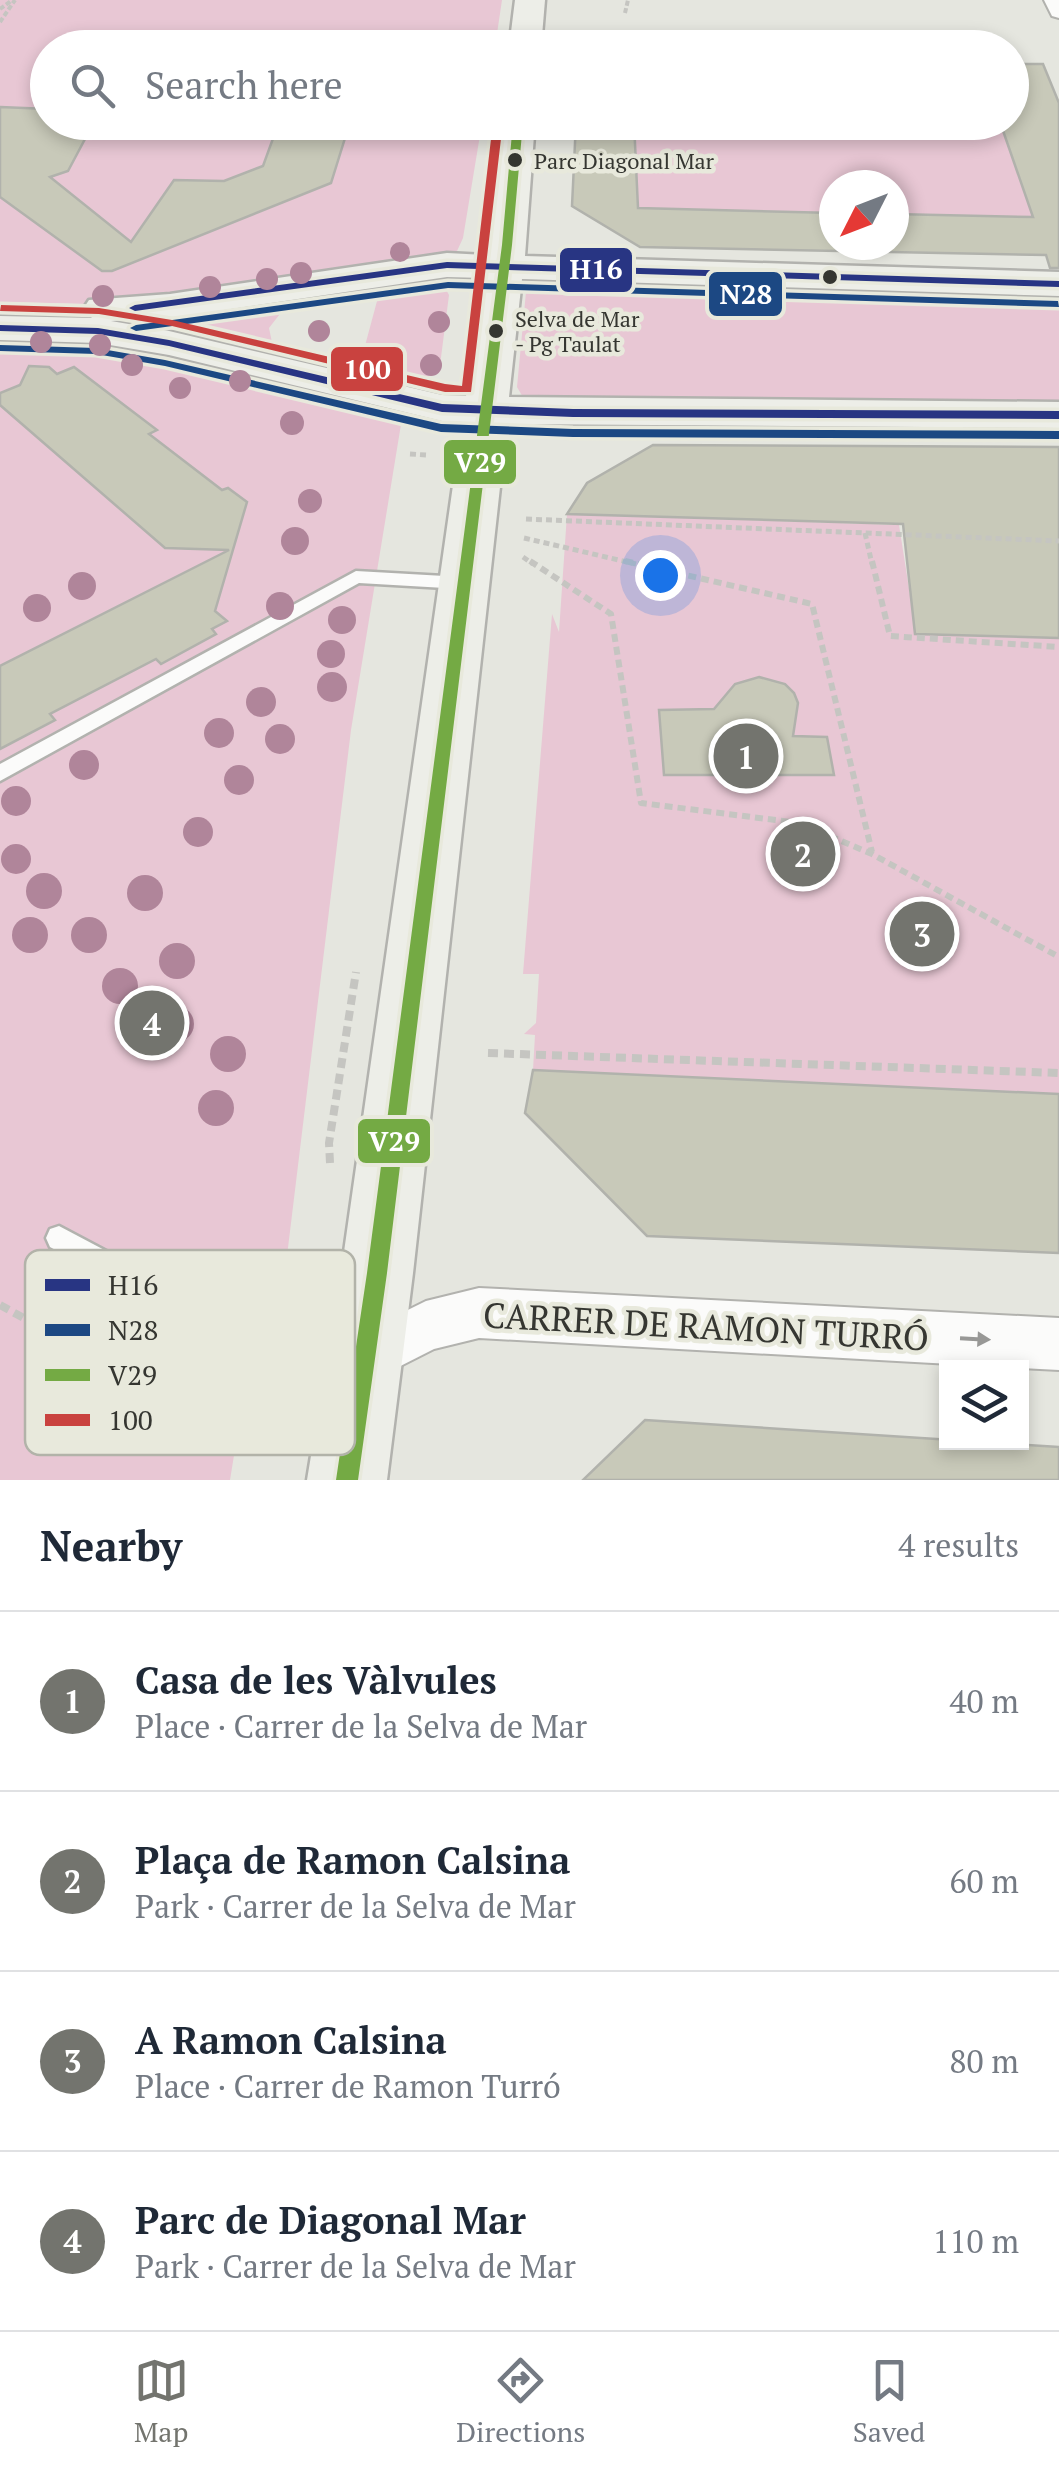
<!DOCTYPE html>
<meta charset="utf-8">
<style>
body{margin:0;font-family:"PT Serif",serif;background:#f6f6f7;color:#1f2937}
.controls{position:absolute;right:30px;bottom:30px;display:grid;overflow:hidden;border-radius:0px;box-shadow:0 5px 15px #0003}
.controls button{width:90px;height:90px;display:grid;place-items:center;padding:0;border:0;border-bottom:2px solid #e0e1e3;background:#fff;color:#1f2937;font:50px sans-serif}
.compass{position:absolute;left:819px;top:170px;width:90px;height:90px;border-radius:50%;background:#fff;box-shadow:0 5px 15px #0003;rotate:228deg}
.you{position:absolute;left:660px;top:575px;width:35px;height:35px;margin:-25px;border:8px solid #fff;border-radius:50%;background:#1a73e8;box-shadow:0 0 0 15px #1a73e833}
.badge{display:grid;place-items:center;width:65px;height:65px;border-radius:50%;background:#73746e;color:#fff;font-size:32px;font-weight:700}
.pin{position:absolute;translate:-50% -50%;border:5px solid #fff;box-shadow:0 2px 10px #0006}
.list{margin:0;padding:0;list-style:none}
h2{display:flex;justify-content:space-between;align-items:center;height:130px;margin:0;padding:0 40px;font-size:42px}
h2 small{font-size:32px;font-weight:400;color:#747a83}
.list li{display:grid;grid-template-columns:65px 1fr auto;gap:30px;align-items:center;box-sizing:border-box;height:180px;padding:0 40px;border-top:2px solid #e0e1e3}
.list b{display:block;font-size:38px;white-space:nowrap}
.list p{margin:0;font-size:32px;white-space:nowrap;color:#747a83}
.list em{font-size:32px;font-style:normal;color:#747a83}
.icon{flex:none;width:55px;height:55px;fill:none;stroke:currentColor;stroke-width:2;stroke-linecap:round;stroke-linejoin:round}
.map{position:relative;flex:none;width:1059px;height:1480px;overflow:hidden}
.search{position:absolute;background:#fff;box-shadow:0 5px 15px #0003;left:30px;right:30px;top:30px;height:110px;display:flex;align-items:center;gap:25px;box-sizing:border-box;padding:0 35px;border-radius:55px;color:#747a83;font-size:38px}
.sheet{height:850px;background:#fff}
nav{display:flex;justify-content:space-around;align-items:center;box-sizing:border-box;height:140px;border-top:2px solid #e0e1e3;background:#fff;font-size:28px;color:#747a83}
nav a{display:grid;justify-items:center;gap:5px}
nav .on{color:#73746e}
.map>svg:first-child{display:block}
.green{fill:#e8c7d4}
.building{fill:#c8c9b9;stroke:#b1b2ac;stroke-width:2.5}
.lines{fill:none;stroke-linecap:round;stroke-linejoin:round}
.lane-casing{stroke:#b2b2ae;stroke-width:5}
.street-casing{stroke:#b2b2ae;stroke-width:4}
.secondary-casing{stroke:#b2b2ae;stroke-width:5}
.path-far3{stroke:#c5c5c1;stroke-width:4;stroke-dasharray:5 2.5;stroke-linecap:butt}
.path-far2{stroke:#c5c5c1;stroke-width:5;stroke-dasharray:6 4;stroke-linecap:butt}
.path-far1{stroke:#c5c5c1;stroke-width:6;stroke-dasharray:8 5;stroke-linecap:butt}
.path{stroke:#c5c5c1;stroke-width:8;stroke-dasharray:10 6;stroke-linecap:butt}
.lane{fill:#fbfbfa;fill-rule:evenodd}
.street{fill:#fbfbfa;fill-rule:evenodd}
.secondary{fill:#edeee8;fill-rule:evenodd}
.bus-1-casing{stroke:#e8e9dc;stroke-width:7}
.bus-2-casing{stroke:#e8e9dc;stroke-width:7}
.bus-3-casing{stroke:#e8e9dc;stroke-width:7}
.bus-4-casing{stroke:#e8e9dc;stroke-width:7}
.bus-1{fill:#283583;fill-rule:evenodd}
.bus-2{fill:#1c4883;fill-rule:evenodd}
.bus-3{fill:#74aa44;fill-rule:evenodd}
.bus-4{fill:#c9423f;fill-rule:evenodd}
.tree{fill:#b0859a}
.oneway{fill:#989896}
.bus-dot{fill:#353631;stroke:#e8e9dc;stroke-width:4}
.labels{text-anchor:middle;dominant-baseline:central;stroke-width:9;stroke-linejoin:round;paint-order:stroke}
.far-bus-label{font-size:22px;fill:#353631;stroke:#e8e9dc;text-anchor:start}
.near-street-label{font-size:35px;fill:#353631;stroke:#e8e9dc}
.key{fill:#e8e9dc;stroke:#b2b3a9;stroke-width:2.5}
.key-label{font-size:28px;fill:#353631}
.line-badge{stroke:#e8e9dc;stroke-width:4}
.badge-label{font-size:28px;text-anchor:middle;font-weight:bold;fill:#fff}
</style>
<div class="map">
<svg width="1059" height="1480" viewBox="0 0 1059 1480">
<rect width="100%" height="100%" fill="#e5e6df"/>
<!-- green -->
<g class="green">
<polygon points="0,0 502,0 495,47 48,48 48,122 482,123 463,238 457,251 441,259 135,305 0,302"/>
<polygon points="634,123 1000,123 1033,217 894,214 894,185 834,185 834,213 638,208"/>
<path d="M434,282L443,284L449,295L439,373C411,384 387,376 359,368L380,290Z"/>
<polygon points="549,282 1059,296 1059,408 524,399 517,387 526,292"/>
<polygon points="290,301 269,328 274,352 182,331 178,326 189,317"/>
<polygon points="0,336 102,340 404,406 351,730 268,1412 243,1400 230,1480 0,1480"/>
<polygon points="567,514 899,525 916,633 1059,638 1059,1094 533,1070 535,1035 524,1034 536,1023 539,974 523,974 552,614 559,632"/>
</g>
<!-- building -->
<g class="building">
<polygon points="1012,64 1043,64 1059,103 1059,268 1050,268 1046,255 640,247 572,206 576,122 634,122 638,208 834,213 834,245 894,245 894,214 1033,217 1000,122 1012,122"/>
<polygon points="0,107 48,109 48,122 94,122 68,171 50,177 131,242 174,180 224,181 263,166 279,122 350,122 331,183 112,271 102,271 0,197"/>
<polygon points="29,366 49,367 57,374 74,367 157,430 149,434 222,490 228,488 247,502 215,611 227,621 212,629 216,634 161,664 156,659 50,714 55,720 0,749 0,666 229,550 165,548 0,405 0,393 20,385"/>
<polygon points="653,445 1059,447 1059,638 915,634 903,524 567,514 587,483"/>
<polygon points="759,677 785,684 794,693 798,703 793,736 827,737 834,775 664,775 659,710 714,709 735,684"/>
<polygon points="533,1070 1059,1094 1059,1253 647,1236 525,1113"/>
<polygon points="645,1420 1059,1447 1059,1480 583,1480"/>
</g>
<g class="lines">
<!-- lane casing -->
<g class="lane-casing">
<g id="lane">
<polygon points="356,571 462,577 471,583 462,589 359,583 0,781 0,764"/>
<polygon points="59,1226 267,1336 351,1343 361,1347 365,1357 361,1367 351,1371 264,1363 254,1359 50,1247 46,1238 50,1229"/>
</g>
</g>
<!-- street casing -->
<g class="street-casing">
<g id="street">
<polygon points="1044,0 1059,0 1059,18 1052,16"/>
<polygon points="479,1288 1059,1318 1059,1370 479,1338 434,1349 363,1385 345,1377 337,1359 345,1341 426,1301"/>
</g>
</g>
<!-- secondary casing -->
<g class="secondary-casing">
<g id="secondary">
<polygon points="515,0 545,0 541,48 509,48"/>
<path d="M501,122H535L525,256L1059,272V296L522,279L509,397L1059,402V428L507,424L413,1273L387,1480H307L341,1273L462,422L442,421L169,355L98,343L0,340V316L92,318L83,309L89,300L170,294L447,253L486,255ZM447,277L483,278L466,396L442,395L169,331L111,321L170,318Z"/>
</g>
</g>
<!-- path-far3 -->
<g class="path-far3">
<polyline points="0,9 11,1"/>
<polyline points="625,13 628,0"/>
<polyline points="0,22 15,0"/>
</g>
<!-- path-far2 -->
<g class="path-far2">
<polyline points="410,454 426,455"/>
<polyline points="526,519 1059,541"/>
<polyline points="865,533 872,564"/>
<polyline points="524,538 636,564"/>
<polyline points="523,557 533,564"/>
</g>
<!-- path-far1 -->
<g class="path-far1">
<polyline points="530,561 611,614 641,803 799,823 872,854 1059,957"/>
<polyline points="625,561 812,604 872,852"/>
<polyline points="872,561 890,636 1059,647"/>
</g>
<!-- path -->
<g class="path">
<polyline points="488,1053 1059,1073"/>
<polyline points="330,1163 329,1143 356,972"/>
<polyline points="0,1305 251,1443"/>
<polyline points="123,1441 249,1443"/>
</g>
<!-- lane -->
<use href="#lane" class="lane"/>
<!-- street -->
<use href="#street" class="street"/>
<!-- secondary -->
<use href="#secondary" class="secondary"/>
<!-- bus-1 casing -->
<g class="bus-1-casing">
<g id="bus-1">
<polygon points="447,262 1059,281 1059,287 447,268 135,311 129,308 135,305"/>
<polygon points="0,325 98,328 169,340 442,404 573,409 1059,411 1059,419 573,417 442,412 169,346 98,334 0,331"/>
</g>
</g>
<!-- bus-2 casing -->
<g class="bus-2-casing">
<g id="bus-2">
<polygon points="448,282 1058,301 1059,307 448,288 136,331 130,328 136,325"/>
<polygon points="0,345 96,348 165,360 441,424 573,429 1059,431 1059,439 573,437 441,432 165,366 96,354 0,351"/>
</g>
</g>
<!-- bus-3 casing -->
<g class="bus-3-casing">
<polygon id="bus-3" points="513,122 523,122 512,245 387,1273 358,1480 336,1480 367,1273 502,245"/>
</g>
<!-- bus-4 casing -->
<g class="bus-4-casing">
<polygon id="bus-4" points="493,122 503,122 471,392 445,392 172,326 99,314 0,311 1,305 99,308 172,320 445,384 462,386"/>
</g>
<!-- bus-1 -->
<use href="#bus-1" class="bus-1"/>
<!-- bus-2 -->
<use href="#bus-2" class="bus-2"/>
<!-- bus-3 -->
<use href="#bus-3" class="bus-3"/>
<!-- bus-4 -->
<use href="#bus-4" class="bus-4"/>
</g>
<!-- trees -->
<g class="tree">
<circle cx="400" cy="252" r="10"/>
<circle cx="301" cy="273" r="11"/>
<circle cx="267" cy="279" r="11"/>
<circle cx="210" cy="287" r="11"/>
<circle cx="103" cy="296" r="11"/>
<circle cx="439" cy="322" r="11"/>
<circle cx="319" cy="331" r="11"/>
<circle cx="41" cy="342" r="11"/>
<circle cx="100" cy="345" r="11"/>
<circle cx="132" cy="365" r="11"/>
<circle cx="431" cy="365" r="11"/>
<circle cx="240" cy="381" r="11"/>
<circle cx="180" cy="388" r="11"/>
<circle cx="292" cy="423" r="12"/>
<circle cx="310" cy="501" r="12"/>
<circle cx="295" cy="541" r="14"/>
<circle cx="82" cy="586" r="14"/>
<circle cx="280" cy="606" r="14"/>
<circle cx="37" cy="608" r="14"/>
<circle cx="342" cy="620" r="14"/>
<circle cx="331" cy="654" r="14"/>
<circle cx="332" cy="687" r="15"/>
<circle cx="261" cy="702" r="15"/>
<circle cx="219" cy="733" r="15"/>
<circle cx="280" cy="739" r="15"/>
<circle cx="84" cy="765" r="15"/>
<circle cx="239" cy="780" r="15"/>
<circle cx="16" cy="801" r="15"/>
<circle cx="198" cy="832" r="15"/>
<circle cx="16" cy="859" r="15"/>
<circle cx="44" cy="891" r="18"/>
<circle cx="145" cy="893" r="18"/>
<circle cx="30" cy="935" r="18"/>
<circle cx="89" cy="935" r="18"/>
<circle cx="177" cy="961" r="18"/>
<circle cx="120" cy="986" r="18"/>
<circle cx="176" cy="1024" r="18"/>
<circle cx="228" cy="1054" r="18"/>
<circle cx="216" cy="1108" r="18"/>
</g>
<!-- one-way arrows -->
<defs><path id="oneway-solid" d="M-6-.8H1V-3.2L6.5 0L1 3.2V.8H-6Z" transform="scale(2.5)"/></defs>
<use class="oneway" href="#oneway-solid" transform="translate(975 1339) rotate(3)"/>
<!-- markers -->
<g class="bus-dot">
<circle cx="515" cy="160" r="9"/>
<circle cx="830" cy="277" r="9"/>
<circle cx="496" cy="331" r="9"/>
</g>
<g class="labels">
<!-- far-bus labels -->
<g class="far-bus-label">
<text x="534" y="160">Parc Diagonal Mar</text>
<text x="515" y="318">Selva de Mar<tspan x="515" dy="25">- Pg Taulat</tspan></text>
</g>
<!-- near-street labels -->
<g class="near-street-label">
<text transform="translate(706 1326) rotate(3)">CARRER DE RAMON TURRÓ</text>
</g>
</g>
<!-- legend -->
<rect x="25" y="1250" width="330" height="205" rx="15" class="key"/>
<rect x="45" y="1279" width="45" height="12" fill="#283583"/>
<rect x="45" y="1324" width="45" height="12" fill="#1c4883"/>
<rect x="45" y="1369" width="45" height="12" fill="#74aa44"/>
<rect x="45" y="1414" width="45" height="12" fill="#c9423f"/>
<g class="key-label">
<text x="108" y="1295">H16</text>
<text x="108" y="1340">N28</text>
<text x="108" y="1385">V29</text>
<text x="108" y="1430">100</text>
</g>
<g class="line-badge">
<rect x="558" y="246" width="76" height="48" rx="10" fill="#283583"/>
<rect x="707" y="270" width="77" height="48" rx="10" fill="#1c4883"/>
<rect x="329" y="345" width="76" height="48" rx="10" fill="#c9423f"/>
<rect x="442" y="438" width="76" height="48" rx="10" fill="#74aa44"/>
<rect x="356" y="1117" width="76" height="48" rx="10" fill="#74aa44"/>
</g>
<g class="badge-label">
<text x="596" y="279">H16</text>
<text x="746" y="304">N28</text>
<text x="367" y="379">100</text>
<text x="480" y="472">V29</text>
<text x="394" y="1151">V29</text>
</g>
</svg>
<div class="controls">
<button><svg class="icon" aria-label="layers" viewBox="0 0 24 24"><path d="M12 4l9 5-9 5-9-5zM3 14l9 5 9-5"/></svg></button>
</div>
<svg class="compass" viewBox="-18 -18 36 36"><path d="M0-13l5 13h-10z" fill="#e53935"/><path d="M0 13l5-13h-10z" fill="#747a83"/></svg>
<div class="you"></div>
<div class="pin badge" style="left:746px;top:756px">1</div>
<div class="pin badge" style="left:803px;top:854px">2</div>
<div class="pin badge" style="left:922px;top:934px">3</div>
<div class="pin badge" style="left:152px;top:1023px">4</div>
<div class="search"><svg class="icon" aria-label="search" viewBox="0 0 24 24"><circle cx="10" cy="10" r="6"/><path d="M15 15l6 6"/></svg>Search here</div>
</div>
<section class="sheet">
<h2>Nearby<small>4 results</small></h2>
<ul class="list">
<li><span class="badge">1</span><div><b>Casa de les Vàlvules</b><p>Place · Carrer de la Selva de Mar</p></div><em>40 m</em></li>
<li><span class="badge">2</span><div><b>Plaça de Ramon Calsina</b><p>Park · Carrer de la Selva de Mar</p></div><em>60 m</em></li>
<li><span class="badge">3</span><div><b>A Ramon Calsina</b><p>Place · Carrer de Ramon Turró</p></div><em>80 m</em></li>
<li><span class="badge">4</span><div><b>Parc de Diagonal Mar</b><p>Park · Carrer de la Selva de Mar</p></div><em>110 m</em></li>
</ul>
</section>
<nav>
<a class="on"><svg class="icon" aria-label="map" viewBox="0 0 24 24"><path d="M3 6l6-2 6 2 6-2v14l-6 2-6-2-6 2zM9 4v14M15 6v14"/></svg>Map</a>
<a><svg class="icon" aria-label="directions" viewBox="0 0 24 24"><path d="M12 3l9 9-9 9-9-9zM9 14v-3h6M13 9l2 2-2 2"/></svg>Directions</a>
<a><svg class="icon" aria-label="saved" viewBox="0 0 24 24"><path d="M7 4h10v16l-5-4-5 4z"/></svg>Saved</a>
</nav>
